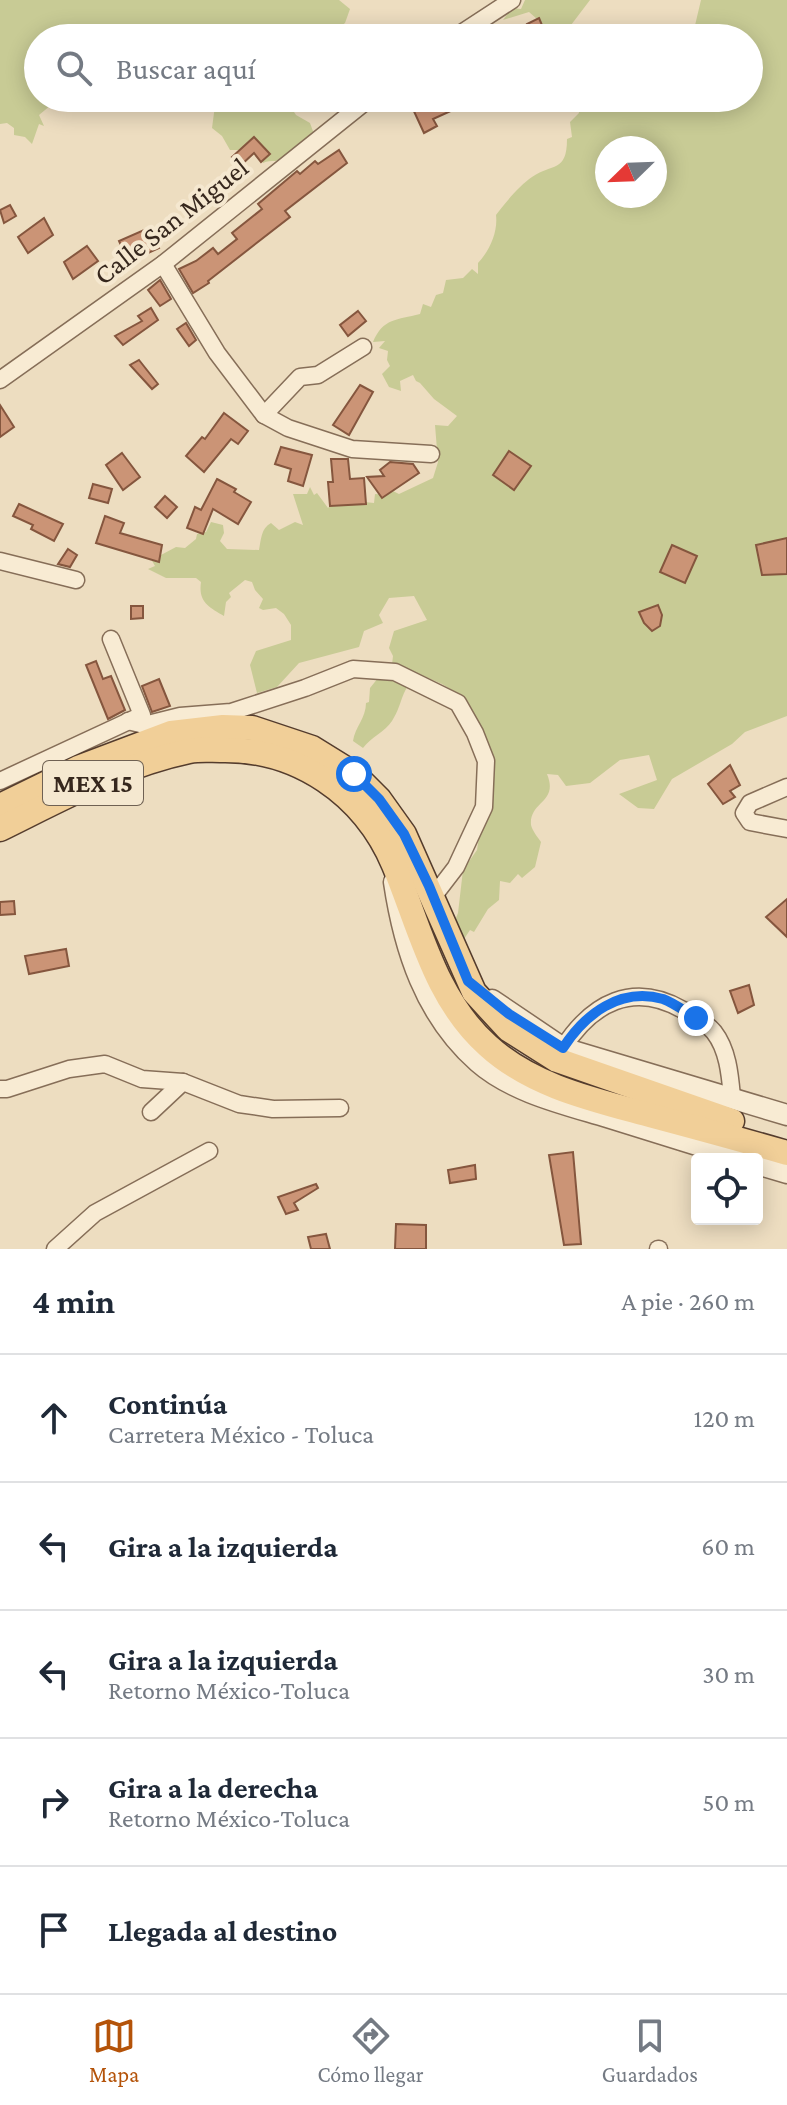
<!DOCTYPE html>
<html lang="es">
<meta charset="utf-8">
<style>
body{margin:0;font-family:"Crimson Pro",serif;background:#f2f2f3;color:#1f2937}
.controls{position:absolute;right:24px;bottom:24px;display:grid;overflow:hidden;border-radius:8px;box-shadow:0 4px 20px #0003}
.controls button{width:72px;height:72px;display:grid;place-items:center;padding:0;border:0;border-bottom:2px solid #e0e1e3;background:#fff;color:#1f2937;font:40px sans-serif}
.compass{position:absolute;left:595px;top:136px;width:72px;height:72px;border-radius:50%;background:#fff;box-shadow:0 4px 20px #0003;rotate:247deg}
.stop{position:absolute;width:24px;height:24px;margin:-18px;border:6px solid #1a73e8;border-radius:50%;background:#fff}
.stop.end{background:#1a73e8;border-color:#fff;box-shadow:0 2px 8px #0008}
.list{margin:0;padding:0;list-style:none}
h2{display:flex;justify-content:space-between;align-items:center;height:104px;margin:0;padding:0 32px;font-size:34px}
h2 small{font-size:26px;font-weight:400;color:#747a83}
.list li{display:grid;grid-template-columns:52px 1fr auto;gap:24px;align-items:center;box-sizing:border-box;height:128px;padding:0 32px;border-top:2px solid #e0e1e3}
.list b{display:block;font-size:30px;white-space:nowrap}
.list p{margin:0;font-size:26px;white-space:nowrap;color:#747a83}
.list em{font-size:26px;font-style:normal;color:#747a83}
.icon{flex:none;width:44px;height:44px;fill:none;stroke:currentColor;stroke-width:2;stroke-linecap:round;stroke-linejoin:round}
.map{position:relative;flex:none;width:787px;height:1249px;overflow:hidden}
.search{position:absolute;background:#fff;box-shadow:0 4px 20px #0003;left:24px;right:24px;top:24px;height:88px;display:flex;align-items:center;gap:20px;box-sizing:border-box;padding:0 28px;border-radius:44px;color:#747a83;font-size:30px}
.sheet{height:744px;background:#fff}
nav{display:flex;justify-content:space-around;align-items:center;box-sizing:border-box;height:112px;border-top:2px solid #e0e1e3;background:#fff;font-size:22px;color:#747a83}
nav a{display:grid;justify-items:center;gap:4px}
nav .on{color:#b45309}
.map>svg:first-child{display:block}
.green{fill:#c8cb95;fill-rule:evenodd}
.building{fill:#cb9476;stroke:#85563e;stroke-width:2}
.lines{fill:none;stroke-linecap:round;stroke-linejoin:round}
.minor-casing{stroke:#866e58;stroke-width:19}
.tertiary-casing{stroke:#866e58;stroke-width:23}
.primary-casing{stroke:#543c2d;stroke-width:27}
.minor{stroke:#f8ebd3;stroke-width:16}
.tertiary{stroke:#f8ebd3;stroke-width:20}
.primary{stroke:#f1cf98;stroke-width:24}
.route{stroke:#1a73e8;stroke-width:10}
.labels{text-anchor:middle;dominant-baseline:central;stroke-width:8;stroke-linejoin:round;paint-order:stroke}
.shield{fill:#f5e8d0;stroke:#6f6153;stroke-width:2}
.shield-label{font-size:26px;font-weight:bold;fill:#36271d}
.street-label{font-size:28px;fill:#36271d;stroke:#f5e8d0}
</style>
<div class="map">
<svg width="787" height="1249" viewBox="0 0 787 1249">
<rect width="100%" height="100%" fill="#edddc0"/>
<!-- green -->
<g class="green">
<polygon points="0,0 339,0 350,9 345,23 325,38 38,38 38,98 66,98 64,104 51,105 39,115 44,126 39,124 32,144 25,137 14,135 14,128 7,123 0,124"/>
<polygon points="525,0 590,0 568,29 552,32 529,12 503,20 512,8 521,9"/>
<path d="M701,0H787V716L745,732L732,744L672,779L654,809L638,808L619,794L657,780L649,755L620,760L590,783L566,786L558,775L547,774C559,803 529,801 531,825C532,830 538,838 541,842L535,867L522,878L518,874L510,883L500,881L499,900L488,909L474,932L470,930L464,939L454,923L458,913L463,870L477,850L482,817L477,766L478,731L466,699L442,684L419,674C400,689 404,702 392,721C385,732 371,737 363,748L353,741C355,727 366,718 366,703L369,702L370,688L386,668L391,673L393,656L389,648L394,631L427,620L414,596L389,598L379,615L383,623L364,631L359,647L299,663L277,687L257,693L250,665L256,651L291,640V625L284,614L276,608L263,610L259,608L263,599L255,590L252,582L245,580L229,593L231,597L226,602L224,616C209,607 198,602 201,582L196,578H166L148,569L155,566L151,559L157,548L161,555L176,547L185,548L196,539L197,534L206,532L211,522L223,525L224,533L220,541L227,549L259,550C261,540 261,528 271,523L279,530L295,522L303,525L293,494H307L310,487L314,495L317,493L328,508L336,499L374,503L375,494L387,495L389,489L399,494L433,478L438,462L435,425L448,426L457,416L434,399L420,383L416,381L413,375L400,381L401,391L389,387L382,374L390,366L387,360L388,351L379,348L385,341L373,342C383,318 397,320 420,314L423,304L431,307L436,295L443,293L446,280L463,278L472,269L478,274V263C490,250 498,232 496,215C504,204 520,185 532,177C552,163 567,173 567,139L572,137L570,122L579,113L577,98H623L617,108L619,112L635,111L662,98H749V38H692ZM607,148H655V196H607Z"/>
<path d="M216,98H285L296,115L310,123L314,134C310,137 279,160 276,161C271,161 267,161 263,163L261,158L244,150H230L222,136L212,128Z"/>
</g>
<!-- building -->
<g class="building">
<polygon points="539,18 544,30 532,36 527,24"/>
<polygon points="432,98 448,98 453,110 433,119 437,126 424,133 412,107"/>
<polygon points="254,137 270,154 261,162 254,153 240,166 232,157"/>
<polygon points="339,150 347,163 285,211 290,217 208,281 209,283 193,293 179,269 196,261 213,248 218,254 237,239 232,233 262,209 258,204 297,171 300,174 315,161 318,164"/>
<polygon points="10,205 16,216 4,223 0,210"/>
<polygon points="44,218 53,235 28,253 18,237"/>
<polygon points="144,230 145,232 151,230 159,248 137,258 133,248 124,252 119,241"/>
<polygon points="87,246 98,261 73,279 64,262"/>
<polygon points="160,280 171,299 160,306 148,290"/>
<polygon points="151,308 158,320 123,345 115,336 142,321 138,316"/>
<polygon points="358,311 366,321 348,336 340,325"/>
<polygon points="186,323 196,340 189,346 177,329"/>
<polygon points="139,360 158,384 152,389 130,365"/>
<polygon points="360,385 373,392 349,435 333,425"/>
<polygon points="0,405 14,427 0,437"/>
<polygon points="224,413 248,431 238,444 231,439 204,472 186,456 202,437 205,439"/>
<polygon points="281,447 312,455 303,486 288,481 291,469 275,464"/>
<polygon points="509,451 531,466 514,490 493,475"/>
<polygon points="122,453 140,477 123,490 106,465"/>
<polygon points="331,459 348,459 350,479 364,478 366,504 330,506 328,482 333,482"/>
<polygon points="390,462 413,464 419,473 382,498 367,477 384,476 380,470"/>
<polygon points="217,479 236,489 234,492 251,502 238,524 213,509 203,534 187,528 195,507 201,510"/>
<polygon points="93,484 112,489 108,503 89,498"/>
<polygon points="165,496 177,507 167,518 155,507"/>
<polygon points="19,504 63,524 54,541 31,529 33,525 13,516"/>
<polygon points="105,516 124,523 120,533 162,545 159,562 96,543"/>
<polygon points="787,538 787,574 762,575 756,545"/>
<polygon points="672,545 697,556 685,583 660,572"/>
<polygon points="68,549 77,555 70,567 58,564"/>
<polygon points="658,605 662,615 660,626 652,631 644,623 639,612"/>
<polygon points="131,606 143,606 143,618 131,619"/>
<polygon points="96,661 103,679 111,676 125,710 108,719 86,665"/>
<polygon points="159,679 170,706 152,712 142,686"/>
<polygon points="730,765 740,785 730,791 735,797 723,804 708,784"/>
<polygon points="787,899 787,937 766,917"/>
<polygon points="14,901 15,914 0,915 0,902"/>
<polygon points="66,949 69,966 29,974 25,956"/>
<polygon points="749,985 754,1005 738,1013 730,991"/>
<polygon points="573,1152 581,1244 564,1245 549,1155"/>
<polygon points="475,1165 476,1179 450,1183 448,1170"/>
<polygon points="316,1184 318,1188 294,1203 298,1210 286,1214 278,1197"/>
<polygon points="396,1224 426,1225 426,1249 395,1249"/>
<polygon points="326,1234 330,1249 311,1249 308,1237"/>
</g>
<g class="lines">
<!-- minor casing -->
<g class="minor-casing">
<g id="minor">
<polyline points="454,38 512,0"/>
<polyline points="163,264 217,353 264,415 288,428 352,449 431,454"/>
<polyline points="0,380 163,264 370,98"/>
<polyline points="264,415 300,377 318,375 363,347"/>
<polyline points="0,561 76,580"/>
<polyline points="128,721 144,725 180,716 231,712 305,688 353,669 395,672 458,703 475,733 486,761 484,807 456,867 433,897"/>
<polyline points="0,781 142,715 111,639"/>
<polyline points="787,787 750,803 744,813 750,822 787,829"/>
<path d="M563,1048C592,1003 633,981 683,1010C693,1016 706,1022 714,1032C728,1050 730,1075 732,1097"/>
<polyline points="0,1089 7,1089 69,1069 105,1064 142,1079 183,1082 239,1104 273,1109 340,1108"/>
<polyline points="151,1112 183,1082"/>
<polyline points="55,1249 95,1213 209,1151"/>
<polyline points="658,1249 659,1249"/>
</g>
</g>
<!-- tertiary casing -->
<g class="tertiary-casing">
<g id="tertiary">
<path d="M394,882C404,949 425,1015 478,1062C512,1092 564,1104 607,1117C652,1131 697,1145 742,1159"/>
<polyline points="492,1000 563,1048 787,1115"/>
<polyline points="757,1164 787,1173"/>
</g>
</g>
<!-- primary casing -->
<g class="primary-casing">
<g id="primary">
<polyline points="0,806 78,768 171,733 223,727 252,728 312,748 354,774 379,799 404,834 474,992 508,1029 557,1060 732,1121"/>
<path d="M0,829C61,799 122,765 189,751C199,749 210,750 220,750C297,748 364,794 394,865C420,928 435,999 488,1046C533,1087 595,1100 653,1116C698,1128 742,1140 787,1153"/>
</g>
</g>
<!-- minor -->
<use href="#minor" class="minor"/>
<!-- tertiary -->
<use href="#tertiary" class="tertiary"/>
<!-- primary -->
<use href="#primary" class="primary"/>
</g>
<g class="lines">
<!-- route -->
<path class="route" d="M354,774L379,799L404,834L429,886L468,981L509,1014L563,1048C585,1014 620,987 663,999C674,1003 686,1012 696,1018"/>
</g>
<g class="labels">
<!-- shield labels -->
<rect class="shield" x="43" y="761" width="100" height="44" rx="6"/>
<g class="shield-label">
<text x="93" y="783">MEX 15</text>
</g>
<!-- street labels -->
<g class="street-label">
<text transform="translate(171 221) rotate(-38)">Calle San Miguel</text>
</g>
</g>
</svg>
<div class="controls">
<button><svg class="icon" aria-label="locate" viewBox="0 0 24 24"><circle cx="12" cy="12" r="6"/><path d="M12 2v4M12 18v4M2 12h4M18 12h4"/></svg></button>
</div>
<svg class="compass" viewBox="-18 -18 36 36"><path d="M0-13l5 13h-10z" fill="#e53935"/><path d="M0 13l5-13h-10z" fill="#747a83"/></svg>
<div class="stop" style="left:354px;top:774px"></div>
<div class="stop end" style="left:696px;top:1018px"></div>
<div class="search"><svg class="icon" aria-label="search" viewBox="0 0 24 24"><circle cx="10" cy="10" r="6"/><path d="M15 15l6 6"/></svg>Buscar aquí</div>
</div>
<section class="sheet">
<h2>4 min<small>A pie · 260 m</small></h2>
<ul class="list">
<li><svg class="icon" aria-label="ahead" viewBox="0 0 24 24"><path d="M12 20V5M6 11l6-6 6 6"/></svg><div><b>Continúa</b><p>Carretera México - Toluca</p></div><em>120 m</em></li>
<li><svg class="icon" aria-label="left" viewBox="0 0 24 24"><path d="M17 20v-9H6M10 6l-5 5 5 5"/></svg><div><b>Gira a la izquierda</b></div><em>60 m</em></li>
<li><svg class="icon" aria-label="left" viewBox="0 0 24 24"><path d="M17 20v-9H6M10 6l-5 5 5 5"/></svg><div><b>Gira a la izquierda</b><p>Retorno México-Toluca</p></div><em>30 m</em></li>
<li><svg class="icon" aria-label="right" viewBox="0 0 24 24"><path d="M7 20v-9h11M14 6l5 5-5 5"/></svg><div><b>Gira a la derecha</b><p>Retorno México-Toluca</p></div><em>50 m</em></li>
<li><svg class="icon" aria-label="arrive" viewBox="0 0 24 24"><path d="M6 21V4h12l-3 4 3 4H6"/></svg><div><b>Llegada al destino</b></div></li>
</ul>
</section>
<nav>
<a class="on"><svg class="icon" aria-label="map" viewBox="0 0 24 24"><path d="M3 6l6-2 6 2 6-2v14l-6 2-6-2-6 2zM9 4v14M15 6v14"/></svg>Mapa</a>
<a><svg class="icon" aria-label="directions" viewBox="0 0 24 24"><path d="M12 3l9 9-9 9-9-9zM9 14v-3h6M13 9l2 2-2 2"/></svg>Cómo llegar</a>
<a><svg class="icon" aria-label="saved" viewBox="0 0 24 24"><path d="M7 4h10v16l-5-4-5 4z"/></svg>Guardados</a>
</nav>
